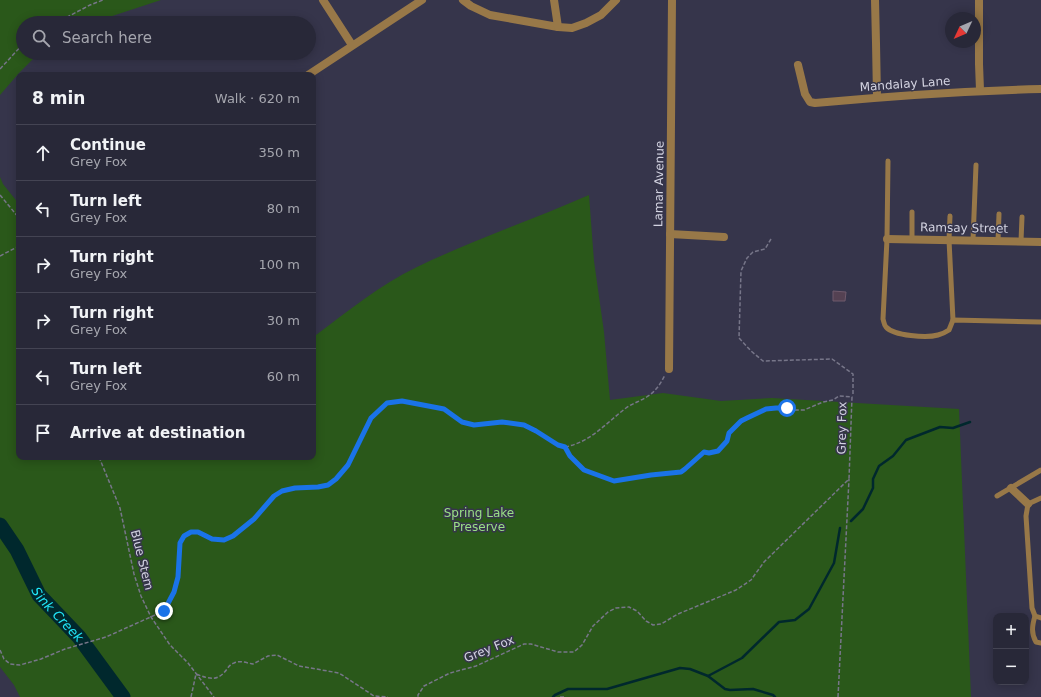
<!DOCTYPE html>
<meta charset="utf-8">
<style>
body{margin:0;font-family:"DejaVu Sans",sans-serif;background:#303040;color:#f1f3f6}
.controls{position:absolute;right:12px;bottom:12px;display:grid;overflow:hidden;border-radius:8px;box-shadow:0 2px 10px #0003}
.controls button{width:36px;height:36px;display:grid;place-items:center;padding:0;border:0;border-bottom:1px solid #444453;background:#282838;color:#f1f3f6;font:20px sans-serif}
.compass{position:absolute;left:945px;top:12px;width:36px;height:36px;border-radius:50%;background:#282838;box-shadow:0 2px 10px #0003;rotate:226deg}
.stop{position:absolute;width:12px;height:12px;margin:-9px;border:3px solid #1a73e8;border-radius:50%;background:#fff}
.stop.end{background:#1a73e8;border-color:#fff;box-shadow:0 1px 4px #0008}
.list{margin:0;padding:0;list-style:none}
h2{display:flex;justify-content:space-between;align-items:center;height:52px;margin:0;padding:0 16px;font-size:17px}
h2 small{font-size:13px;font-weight:400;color:#a5a6ae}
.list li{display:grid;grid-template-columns:26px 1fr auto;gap:12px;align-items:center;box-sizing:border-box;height:56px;padding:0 16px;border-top:1px solid #444453}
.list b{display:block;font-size:15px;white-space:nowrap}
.list p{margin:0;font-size:13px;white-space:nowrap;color:#a5a6ae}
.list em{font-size:13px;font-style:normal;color:#a5a6ae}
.icon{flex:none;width:22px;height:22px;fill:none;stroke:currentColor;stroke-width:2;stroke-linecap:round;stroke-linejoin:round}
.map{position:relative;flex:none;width:1041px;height:697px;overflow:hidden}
.search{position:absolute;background:#282838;box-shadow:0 2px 10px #0003;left:16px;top:16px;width:300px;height:44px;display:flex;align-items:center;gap:10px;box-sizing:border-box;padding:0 14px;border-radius:22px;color:#a5a6ae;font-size:15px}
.panel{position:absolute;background:#282838;box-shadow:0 2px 10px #0003;left:16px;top:72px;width:300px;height:388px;border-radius:8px}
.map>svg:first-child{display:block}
.green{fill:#2a581a}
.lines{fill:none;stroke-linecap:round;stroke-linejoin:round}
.stream{stroke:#00282d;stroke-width:2.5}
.river{stroke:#00282d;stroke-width:15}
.building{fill:#544152;stroke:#6f5a6c}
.path{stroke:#777689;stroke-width:1.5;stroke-dasharray:4 2;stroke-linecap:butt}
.service{stroke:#987848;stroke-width:5}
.minor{stroke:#987848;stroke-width:8}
.route{stroke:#1a73e8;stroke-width:5}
.labels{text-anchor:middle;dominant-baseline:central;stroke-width:3;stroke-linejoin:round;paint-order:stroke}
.street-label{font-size:12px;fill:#d3d3e1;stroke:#36354b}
.park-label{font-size:12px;fill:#9ae085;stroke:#36354b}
.water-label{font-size:13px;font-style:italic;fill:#20e5f7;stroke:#36354b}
</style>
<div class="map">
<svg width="1041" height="697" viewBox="0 0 1041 697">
<rect width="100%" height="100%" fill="#36354b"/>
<!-- green -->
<g class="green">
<polygon points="0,0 161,0 91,23 23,23 23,53 39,53 19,73 0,95"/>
<path d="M0,177L3,184L19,204V457H313V338L316,335C348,311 380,285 417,267C473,240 532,220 589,195L594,261L604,332L610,400L663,393L721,401L772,398L959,409L971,697H20L14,685L0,667Z"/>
</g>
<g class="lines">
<!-- stream -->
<g class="stream">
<polyline points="851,521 863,509 873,488 873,479 879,466 893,456 906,440 940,427 953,428 970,422"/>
<polyline points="708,676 742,658 779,622 795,620 809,609 834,563 840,528"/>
<polyline points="553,697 555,695 568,689 607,689 680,668 690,669 708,676 725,689 730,690 753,689 773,695 775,697"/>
</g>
<!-- river -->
<path class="river" id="s1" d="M0,525L17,550L39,595L79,637L123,697"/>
</g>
<!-- building -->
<polygon class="building" points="833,291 846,292 845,301 833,301"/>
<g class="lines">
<!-- path -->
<g class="path">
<polyline points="56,23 90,5 103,0"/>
<polyline points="0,69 23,44"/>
<polyline points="0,195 19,218"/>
<polyline points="771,239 765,249 753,252 747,258 741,271 739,338 751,351 763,361 832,359 853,374 853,396"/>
<polyline points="0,256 19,246"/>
<path d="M565,447C591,442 606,423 626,408C633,403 641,401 648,396C656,391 661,383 665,375"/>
<polyline points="99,457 120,508 134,574 141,596 151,617 170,645 188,663 214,697"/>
<polyline points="0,650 4,659 10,664 20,665 41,659 65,649 106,637 164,611 174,592 178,577 180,543 184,536 191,532 198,532 212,539 224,540 233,536 254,519 274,496 282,491 295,488 318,487 328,485 336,479 348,465 371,418 387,403 402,401 444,409 462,422 474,425 502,422 524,425 536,431 558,445 565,447 570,456 584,470 614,481 651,475 681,472 685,469 703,452 709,453 718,451 727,441 729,433 741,421 747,417 766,409 776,407 787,408 792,410 804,410 823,402 833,400 839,396 852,397 849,479 764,562 751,580 736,590 678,614 661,624 653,625 646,621 637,611 629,607 616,608 608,612 593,626 582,645 574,652 558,652 531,644 524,644 476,666 450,673 424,686 418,695 418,697"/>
<path d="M191,697L196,674C209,679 218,682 227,669C229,666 231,664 234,663C240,660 247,663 253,664L268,656L277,655L299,666L339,673L374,696L388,697"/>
<polyline points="560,697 566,697"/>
<polyline points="838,697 849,479"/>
</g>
<!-- service -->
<g class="service">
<path d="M888,161L887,239L883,319C884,322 884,325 886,327C894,336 927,338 938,335C942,334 946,332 949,330L953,320L1041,322"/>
<polyline points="950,216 949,240 953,320"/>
<polyline points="912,239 912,212"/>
<polyline points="973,240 976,165"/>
<polyline points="998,241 999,214"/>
<polyline points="1021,241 1022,217"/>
<polyline points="997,496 1041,470"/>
<polyline points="1041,498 1028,504 1026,516 1032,608 1035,616 1041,618"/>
<path d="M1035,616C1032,626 1031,633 1036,642L1041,643"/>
</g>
<!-- minor -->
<g class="minor">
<polyline points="323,0 352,45"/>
<polyline points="463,0 471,6 490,15 558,27 572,28 586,23 601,15 616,0"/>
<polyline points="554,0 558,27"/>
<polyline points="875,0 876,43 877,97"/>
<polyline points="979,0 979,64 980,90"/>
<path d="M798,65L805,94L810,102L815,103C890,96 965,91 1041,89"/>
<polyline points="308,75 422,0"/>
<polyline points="670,234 724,237"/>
<polyline points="887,239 1041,242"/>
<polyline points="669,369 672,0"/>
<polyline points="1011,488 1028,504"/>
</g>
</g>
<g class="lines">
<!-- route -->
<polyline class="route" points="164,611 174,592 178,577 180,543 184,536 191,532 198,532 212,539 224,540 233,536 254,519 274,496 282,491 295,488 318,487 328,485 336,479 348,465 371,418 387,403 402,401 444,409 462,422 474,425 502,422 524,425 536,431 558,445 565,447 570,456 584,470 614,481 651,475 681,472 685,469 704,452 709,453 718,451 727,441 729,433 741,421 747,418 766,409 776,408 787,408"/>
</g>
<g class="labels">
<!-- street labels -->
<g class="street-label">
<text transform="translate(905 84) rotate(-4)">Mandalay Lane</text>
<text transform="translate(659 184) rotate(-89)">Lamar Avenue</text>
<text transform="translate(964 228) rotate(1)">Ramsay Street</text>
<text transform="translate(842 428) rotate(-89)">Grey Fox</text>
<text transform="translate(142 560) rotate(76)">Blue Stem</text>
<text transform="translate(489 649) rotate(-22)">Grey Fox</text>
</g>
<!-- park labels -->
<g class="park-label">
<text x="479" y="513">Spring Lake<tspan x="479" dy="14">Preserve</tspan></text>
</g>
<!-- water labels -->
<g class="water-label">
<text stroke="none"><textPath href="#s1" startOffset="107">Sink Creek</textPath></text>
</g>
</g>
</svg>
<div class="controls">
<button>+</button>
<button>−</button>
</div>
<svg class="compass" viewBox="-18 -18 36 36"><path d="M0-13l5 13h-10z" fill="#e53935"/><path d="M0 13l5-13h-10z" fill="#a5a6ae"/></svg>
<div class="stop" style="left:787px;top:408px"></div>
<div class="stop end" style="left:164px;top:611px"></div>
<div class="search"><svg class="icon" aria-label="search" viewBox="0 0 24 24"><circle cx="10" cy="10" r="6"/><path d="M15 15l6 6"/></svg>Search here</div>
<section class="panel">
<h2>8 min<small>Walk · 620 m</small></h2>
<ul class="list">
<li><svg class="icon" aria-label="ahead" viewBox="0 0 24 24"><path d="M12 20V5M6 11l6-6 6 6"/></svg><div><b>Continue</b><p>Grey Fox</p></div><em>350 m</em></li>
<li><svg class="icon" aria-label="left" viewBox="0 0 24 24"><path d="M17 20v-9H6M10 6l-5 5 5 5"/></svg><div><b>Turn left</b><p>Grey Fox</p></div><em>80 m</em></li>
<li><svg class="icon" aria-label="right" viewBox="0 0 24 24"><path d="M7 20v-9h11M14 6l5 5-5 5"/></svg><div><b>Turn right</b><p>Grey Fox</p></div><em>100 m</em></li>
<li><svg class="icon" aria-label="right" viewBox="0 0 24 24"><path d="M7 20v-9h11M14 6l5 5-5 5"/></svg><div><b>Turn right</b><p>Grey Fox</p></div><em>30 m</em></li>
<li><svg class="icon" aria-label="left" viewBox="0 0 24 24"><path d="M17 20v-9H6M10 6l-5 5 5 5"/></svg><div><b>Turn left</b><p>Grey Fox</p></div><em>60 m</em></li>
<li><svg class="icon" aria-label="arrive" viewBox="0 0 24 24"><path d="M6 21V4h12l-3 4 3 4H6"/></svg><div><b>Arrive at destination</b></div></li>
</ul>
</section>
</div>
